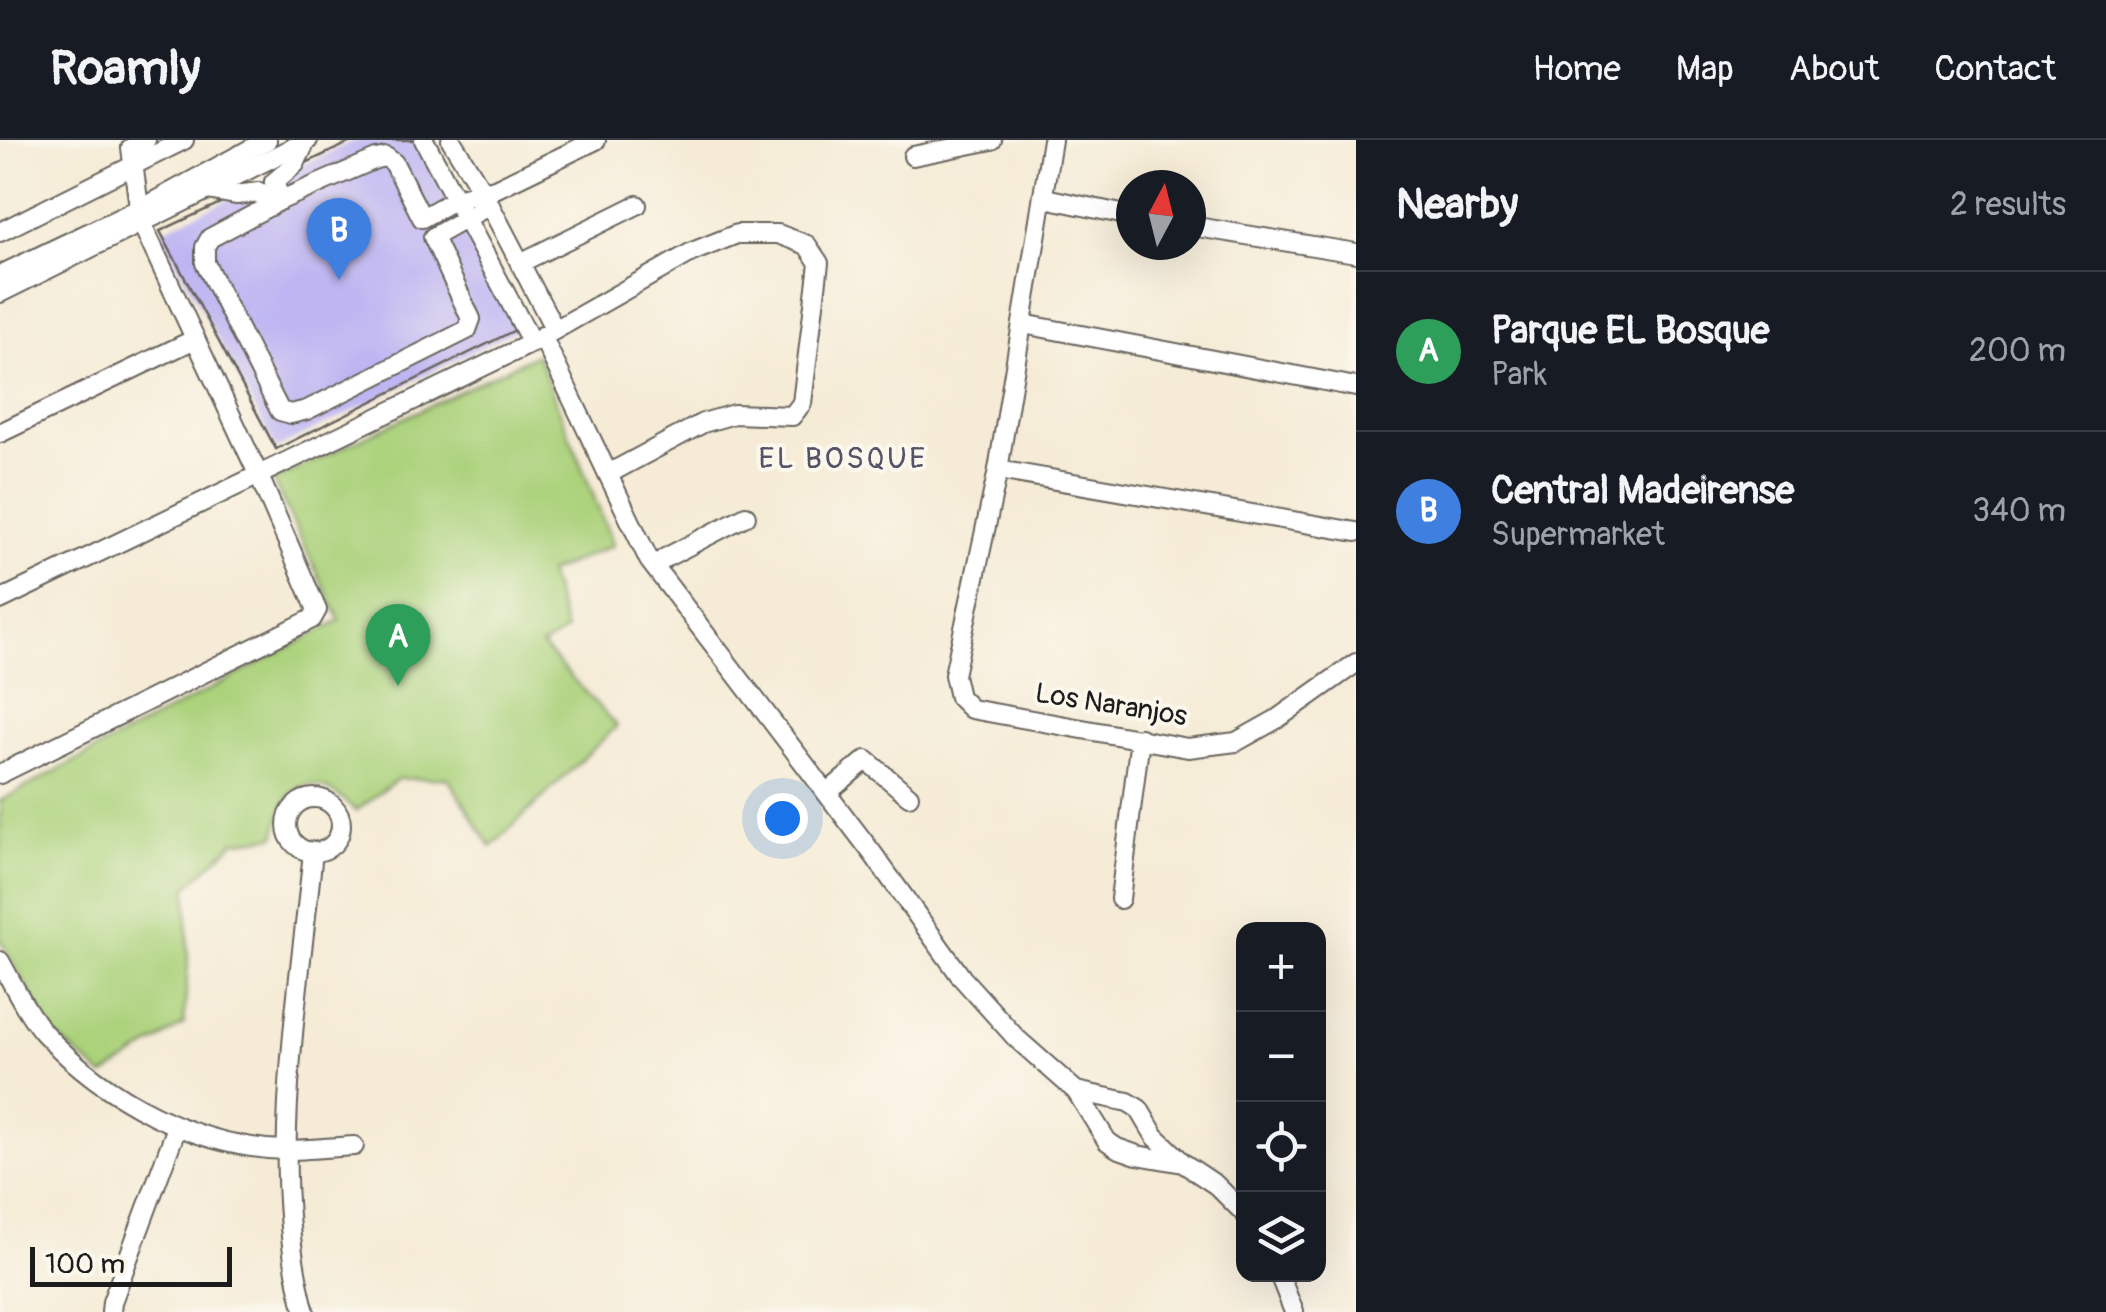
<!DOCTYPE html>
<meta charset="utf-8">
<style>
body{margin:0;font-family:Pangolin,sans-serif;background:#242831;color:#f1f3f6}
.controls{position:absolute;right:30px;bottom:30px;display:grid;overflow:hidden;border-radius:20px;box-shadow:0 10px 40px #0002}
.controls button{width:90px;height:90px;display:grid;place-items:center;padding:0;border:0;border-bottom:2px solid #363941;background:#171b24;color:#f1f3f6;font:50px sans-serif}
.compass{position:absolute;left:1116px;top:30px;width:90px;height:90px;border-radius:50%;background:#171b24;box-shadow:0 10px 40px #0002;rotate:7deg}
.scale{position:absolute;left:30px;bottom:25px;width:202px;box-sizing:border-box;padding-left:10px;border:5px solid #1c1c1c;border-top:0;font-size:28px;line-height:35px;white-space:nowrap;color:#1c1c1c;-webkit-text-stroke:8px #fbf7ec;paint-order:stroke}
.you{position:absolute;left:782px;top:678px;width:35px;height:35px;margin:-25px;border:8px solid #fff;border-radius:50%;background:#1a73e8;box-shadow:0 0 0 15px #1a73e833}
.badge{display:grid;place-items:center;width:65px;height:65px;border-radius:50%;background:#2563eb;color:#fff;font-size:32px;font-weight:700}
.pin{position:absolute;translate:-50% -82px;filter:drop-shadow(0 2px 5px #0008)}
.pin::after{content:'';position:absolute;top:52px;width:35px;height:30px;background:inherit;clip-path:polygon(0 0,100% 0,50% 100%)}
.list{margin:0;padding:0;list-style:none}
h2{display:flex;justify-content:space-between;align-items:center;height:130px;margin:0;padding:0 40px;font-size:42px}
h2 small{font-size:32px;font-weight:400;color:#9ea1a6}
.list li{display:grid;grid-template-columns:65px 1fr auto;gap:30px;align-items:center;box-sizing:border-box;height:160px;padding:0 40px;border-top:2px solid #363941}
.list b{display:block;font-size:38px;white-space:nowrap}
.list p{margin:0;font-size:32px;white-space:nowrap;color:#9ea1a6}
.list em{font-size:32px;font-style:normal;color:#9ea1a6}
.icon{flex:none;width:55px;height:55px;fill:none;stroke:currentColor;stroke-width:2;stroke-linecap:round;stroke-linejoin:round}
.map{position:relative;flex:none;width:1356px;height:1172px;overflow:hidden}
header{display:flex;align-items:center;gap:60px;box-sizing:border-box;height:140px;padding:0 50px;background:#171b24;border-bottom:2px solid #363941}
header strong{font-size:48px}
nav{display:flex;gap:55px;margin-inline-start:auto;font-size:35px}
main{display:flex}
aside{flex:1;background:#171b24}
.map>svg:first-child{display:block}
.green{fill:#acd27c;stroke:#64774c;stroke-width:2.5}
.building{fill:#beb5f2}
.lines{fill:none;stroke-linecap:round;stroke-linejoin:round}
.minor-casing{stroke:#68645d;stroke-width:22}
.minor{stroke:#fff;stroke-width:18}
.labels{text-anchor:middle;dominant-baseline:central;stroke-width:8;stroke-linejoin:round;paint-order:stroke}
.street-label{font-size:28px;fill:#1c1c1c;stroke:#fbf7ec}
.neighbourhood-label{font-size:30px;letter-spacing:2.5px;fill:#555267;stroke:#fbf7ec}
</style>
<header>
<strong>Roamly</strong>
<nav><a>Home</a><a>Map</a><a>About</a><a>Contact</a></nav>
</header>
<main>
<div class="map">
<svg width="1356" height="1172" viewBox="0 0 1356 1172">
<rect width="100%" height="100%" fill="#fbf7ec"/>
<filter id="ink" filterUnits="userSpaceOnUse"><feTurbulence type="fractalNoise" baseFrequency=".01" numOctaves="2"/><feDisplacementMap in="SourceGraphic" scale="20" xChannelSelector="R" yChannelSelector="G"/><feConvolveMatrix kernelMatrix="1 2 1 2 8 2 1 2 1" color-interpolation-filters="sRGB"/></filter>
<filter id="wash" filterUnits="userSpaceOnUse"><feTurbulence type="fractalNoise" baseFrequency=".0048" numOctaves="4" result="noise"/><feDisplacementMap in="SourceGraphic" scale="40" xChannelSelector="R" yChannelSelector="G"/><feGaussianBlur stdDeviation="2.25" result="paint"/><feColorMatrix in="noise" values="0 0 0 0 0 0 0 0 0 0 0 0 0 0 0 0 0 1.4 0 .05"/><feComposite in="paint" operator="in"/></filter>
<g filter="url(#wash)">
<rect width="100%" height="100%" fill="#f5ebd6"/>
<!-- green -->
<path class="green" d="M537,214L613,405L548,433L566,491L542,506L617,586L491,707L448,638L397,639L356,671C316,631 284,636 276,696L234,702L187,747L188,824L184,884L103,936L54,894L0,800V661L340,480L273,341Z"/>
<g id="blocks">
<!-- building -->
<polygon class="building" points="355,0 416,0 519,188 276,309 160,91"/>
</g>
</g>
<g filter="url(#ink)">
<use href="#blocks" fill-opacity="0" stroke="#68645d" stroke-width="2.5"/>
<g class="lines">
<!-- minor casing -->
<g class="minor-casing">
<g id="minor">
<polyline points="424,0 532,203"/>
<polyline points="451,0 484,54 554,188"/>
<polyline points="1052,0 998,330 954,535 959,557 971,569 1188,608 1236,602 1277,579 1356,523"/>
<polyline points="913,16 992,0"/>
<polyline points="207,50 236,55 259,52 271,66"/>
<polyline points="1045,58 1131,76"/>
<polyline points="281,60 274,42 295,24 306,1"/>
<polyline points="490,65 433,97 471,179 467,190 307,270 291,274 280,271 205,123 205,107 210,98 281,60 376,19 386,17 394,23 422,78 456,59 495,49 596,0"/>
<polyline points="1191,86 1356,113"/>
<polyline points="0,92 184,0"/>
<polyline points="520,123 637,65"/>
<polyline points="0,135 155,61 267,0"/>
<polyline points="0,153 308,0"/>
<polyline points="1023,184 1356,247"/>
<polyline points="542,196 649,420 873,714 962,838 1016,898 1076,951 1107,1001 1117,1008 1137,1015 1183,1023"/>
<polyline points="0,293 195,199"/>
<polyline points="998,330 1356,392"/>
<polyline points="655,427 665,418 746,376"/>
<polyline points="0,460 532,203 692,112 737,94 778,94 807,105 819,123 802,263 792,276 734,274 703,283 608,334"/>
<polyline points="0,634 312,479 317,470 259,336 141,82 131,8 146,0"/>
<polyline points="827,653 866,620 909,656"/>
<circle cx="314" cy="685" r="27"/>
<polyline points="1120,759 1140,598"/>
<path d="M0,821C14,846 26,872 44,893C104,958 196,1008 286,1010C308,1010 332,1007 354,1006"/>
<polyline points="1076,951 1128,962 1139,969 1155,996 1183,1023 1216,1045 1244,1073"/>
<polyline points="1279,1134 1294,1172"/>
<polyline points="111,1172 112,1162 177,987"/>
<path d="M305,1172C266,1029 299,857 313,711"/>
</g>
</g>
<!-- minor -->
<use href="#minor" class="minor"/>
</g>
</g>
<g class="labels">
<!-- street labels -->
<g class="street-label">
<text transform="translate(1111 565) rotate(9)">Los Naranjos</text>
</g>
<!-- neighbourhood labels -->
<g class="neighbourhood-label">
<text x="843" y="318">EL BOSQUE</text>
</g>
</g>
</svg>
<div class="controls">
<button>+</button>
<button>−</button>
<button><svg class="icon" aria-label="locate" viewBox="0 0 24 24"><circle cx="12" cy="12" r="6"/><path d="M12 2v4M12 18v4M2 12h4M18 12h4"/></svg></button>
<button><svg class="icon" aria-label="layers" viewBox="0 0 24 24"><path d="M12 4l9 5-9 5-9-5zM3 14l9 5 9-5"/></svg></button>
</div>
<svg class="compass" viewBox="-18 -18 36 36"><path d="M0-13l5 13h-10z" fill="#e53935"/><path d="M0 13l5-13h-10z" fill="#9ea1a6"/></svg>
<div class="scale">100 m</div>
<div class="you"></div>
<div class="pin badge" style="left:398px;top:546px;background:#2e9e5b">A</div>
<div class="pin badge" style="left:339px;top:140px;background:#3f7fe0">B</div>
</div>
<aside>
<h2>Nearby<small>2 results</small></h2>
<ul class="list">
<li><span class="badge" style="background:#2e9e5b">A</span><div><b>Parque EL Bosque</b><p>Park</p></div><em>200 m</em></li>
<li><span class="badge" style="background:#3f7fe0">B</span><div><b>Central Madeirense</b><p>Supermarket</p></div><em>340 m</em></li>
</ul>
</aside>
</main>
